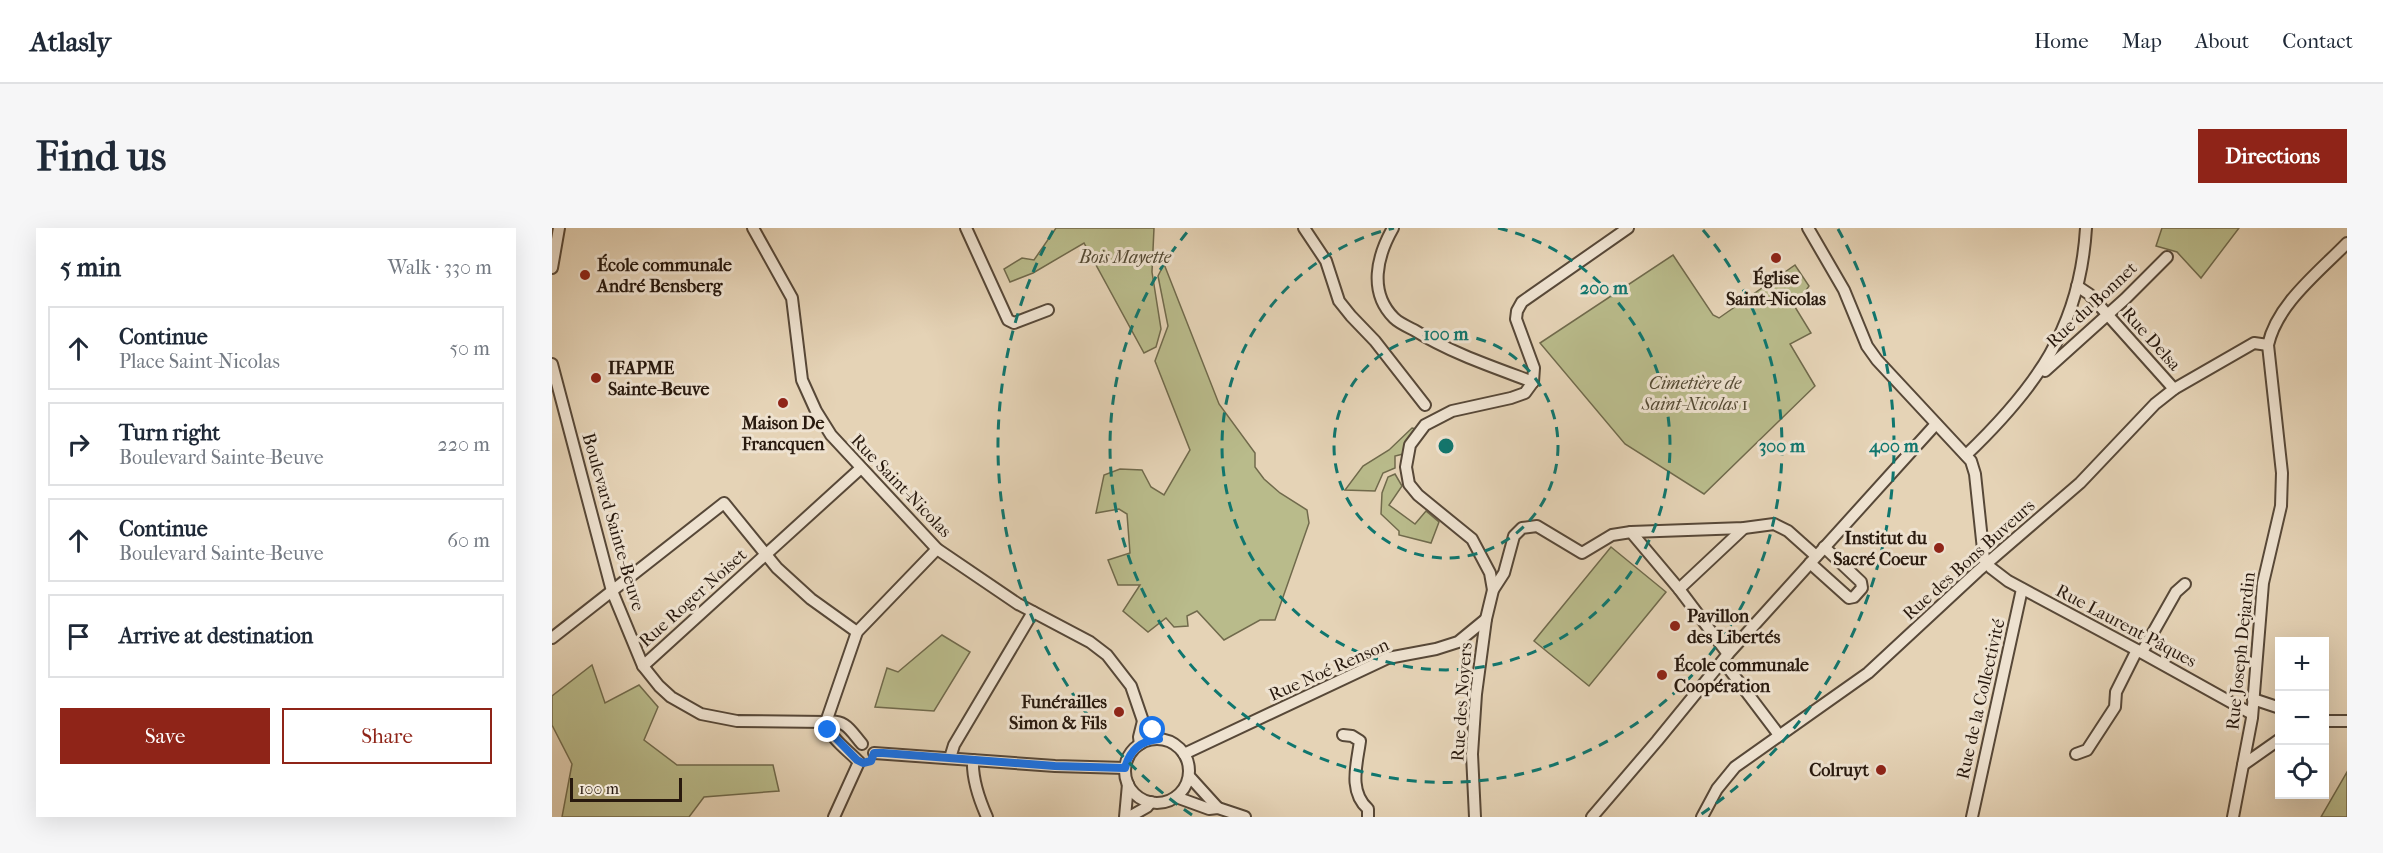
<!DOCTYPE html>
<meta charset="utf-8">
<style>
body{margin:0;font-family:"IM FELL French Canon",serif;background:#f6f6f7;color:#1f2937}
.controls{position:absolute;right:18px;bottom:18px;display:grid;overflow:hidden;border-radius:0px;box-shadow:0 6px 24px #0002}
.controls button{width:54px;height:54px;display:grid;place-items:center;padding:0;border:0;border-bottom:2px solid #e0e1e3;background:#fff;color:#1f2937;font:30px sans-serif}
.scale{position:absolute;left:18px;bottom:15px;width:112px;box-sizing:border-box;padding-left:6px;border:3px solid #28190e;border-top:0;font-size:16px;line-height:21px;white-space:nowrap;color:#28190e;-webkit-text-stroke:4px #eee2d0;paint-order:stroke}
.stop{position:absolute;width:18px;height:18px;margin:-14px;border:4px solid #1a73e8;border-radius:50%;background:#fff}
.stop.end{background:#1a73e8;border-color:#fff;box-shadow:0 2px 6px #0008}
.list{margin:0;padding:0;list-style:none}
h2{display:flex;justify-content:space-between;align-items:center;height:78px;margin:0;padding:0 24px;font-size:26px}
h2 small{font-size:20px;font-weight:400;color:#747a83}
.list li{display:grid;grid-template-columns:39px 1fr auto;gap:18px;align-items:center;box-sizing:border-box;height:84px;margin:0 12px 12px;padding:0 12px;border:2px solid #e0e1e3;border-radius:0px}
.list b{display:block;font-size:22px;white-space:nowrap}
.list p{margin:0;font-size:20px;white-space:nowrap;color:#747a83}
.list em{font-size:20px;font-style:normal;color:#747a83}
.actions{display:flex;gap:12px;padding:18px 24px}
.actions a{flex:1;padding:14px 0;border:2px solid #8f2418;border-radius:0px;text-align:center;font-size:21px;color:#8f2418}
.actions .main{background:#8f2418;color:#fff}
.icon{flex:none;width:33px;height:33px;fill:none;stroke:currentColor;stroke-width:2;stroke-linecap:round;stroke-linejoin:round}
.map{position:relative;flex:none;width:1795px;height:589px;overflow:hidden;border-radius:0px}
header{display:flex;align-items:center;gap:36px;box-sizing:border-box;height:84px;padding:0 30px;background:#fff;border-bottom:2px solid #e0e1e3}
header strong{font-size:28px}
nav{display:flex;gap:33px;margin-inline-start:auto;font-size:21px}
.intro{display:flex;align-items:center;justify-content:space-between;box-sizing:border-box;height:144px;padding:0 36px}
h1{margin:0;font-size:42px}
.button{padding:15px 27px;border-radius:0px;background:#8f2418;color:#fff;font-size:21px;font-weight:700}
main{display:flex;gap:36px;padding:0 36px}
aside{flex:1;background:#fff;border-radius:0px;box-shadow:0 6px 24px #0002}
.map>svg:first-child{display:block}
.green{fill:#b9bb8b;stroke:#706a4c;stroke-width:1.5}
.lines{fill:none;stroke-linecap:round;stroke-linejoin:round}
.minor-casing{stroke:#574838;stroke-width:14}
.minor{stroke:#eee2d0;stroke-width:10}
.route{stroke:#1a73e8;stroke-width:8}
.ring{fill:none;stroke:#0f766e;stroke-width:3;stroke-dasharray:10 8}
.poi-dot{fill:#8f2418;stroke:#eee2d0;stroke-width:2}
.labels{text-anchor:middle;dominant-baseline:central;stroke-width:6;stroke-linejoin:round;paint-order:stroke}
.park-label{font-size:18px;font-style:italic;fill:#544a34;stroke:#eee2d0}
.poi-label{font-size:18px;font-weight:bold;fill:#28190e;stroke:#eee2d0;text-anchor:start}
.street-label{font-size:18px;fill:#28190e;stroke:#eee2d0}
.centre{fill:#0f766e;stroke:#eee2d0;stroke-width:3}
.ring-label{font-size:18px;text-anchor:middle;font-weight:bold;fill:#0f766e;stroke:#eee2d0;stroke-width:6;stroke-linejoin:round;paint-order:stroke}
</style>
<header>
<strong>Atlasly</strong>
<nav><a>Home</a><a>Map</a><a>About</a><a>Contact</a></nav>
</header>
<div class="intro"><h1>Find us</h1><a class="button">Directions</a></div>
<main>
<aside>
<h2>5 min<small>Walk · 330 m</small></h2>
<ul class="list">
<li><svg class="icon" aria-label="ahead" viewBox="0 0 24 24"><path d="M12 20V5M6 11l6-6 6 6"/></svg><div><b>Continue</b><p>Place Saint-Nicolas</p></div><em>50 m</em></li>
<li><svg class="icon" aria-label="right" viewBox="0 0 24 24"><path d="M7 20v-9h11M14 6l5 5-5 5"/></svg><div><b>Turn right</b><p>Boulevard Sainte-Beuve</p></div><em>220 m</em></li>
<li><svg class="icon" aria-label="ahead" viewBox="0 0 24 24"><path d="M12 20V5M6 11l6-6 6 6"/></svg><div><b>Continue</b><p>Boulevard Sainte-Beuve</p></div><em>60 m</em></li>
<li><svg class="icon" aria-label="arrive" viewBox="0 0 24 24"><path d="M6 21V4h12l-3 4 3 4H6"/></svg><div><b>Arrive at destination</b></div></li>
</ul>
<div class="actions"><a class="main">Save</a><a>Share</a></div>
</aside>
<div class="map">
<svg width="1795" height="589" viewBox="0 0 1795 589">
<rect width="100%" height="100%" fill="#e5d3b6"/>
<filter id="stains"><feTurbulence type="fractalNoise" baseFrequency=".00333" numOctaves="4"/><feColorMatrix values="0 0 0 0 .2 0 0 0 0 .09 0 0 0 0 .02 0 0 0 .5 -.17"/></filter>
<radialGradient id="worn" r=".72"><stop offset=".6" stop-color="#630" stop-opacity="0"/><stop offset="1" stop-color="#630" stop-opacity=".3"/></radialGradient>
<!-- green -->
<g class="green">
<polygon points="504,0 602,0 600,44 609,101 604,119 592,125 532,15 481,45 458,54 452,41 470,30 482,32"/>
<polygon points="1610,0 1687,0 1649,50 1625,24 1604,18"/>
<polygon points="1121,27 1161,87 1167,90 1243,37 1257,58 1243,79 1259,105 1238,116 1263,158 1152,266 1073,216 988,115"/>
<polygon points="612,36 667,176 703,225 703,239 712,251 728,265 755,282 757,295 723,392 708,392 672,412 645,383 635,388 636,398 622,399 614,390 596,404 571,383 588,357 566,357 556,332 578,325 575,286 567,281 544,285 552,247 568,241 590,242 599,259 612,267 638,222 603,133 616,98 606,48"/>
<polygon points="860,200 864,201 851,226 843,228 843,240 831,245 823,263 793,262 811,238 837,222"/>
<polygon points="843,246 850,258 837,277 863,296 874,283 887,294 879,315 847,307 847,303 829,286 830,265 836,249"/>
<polygon points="1059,319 1114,364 1037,458 982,413"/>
<polygon points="390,407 418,424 382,483 323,479 335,440 346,444"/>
<polygon points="40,437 53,475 87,457 106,479 92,512 125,537 221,537 227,563 152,569 137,589 10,589 20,536 0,497 0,468"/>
<polygon points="1795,544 1795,589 1769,589"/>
</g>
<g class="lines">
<!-- minor casing -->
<g class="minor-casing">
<g id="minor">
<polyline points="201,0 240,70 250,152 264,183 279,207 385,321 466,376 538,414 555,427 579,458 591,493 607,511"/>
<polyline points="414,0 456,92 462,95 496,82"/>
<polyline points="752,0 774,33 787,73 799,88 823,113 873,177"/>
<path d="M841,0C825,28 816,64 842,90C847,95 856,99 862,102C899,125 941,139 981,154"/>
<polyline points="1256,0 1292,62 1315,118 1325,132 1419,233 1423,246 1432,331 1439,340 1456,353 1585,422 1700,486"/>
<polyline points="0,40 7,0"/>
<polyline points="1525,58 1537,66 1622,161"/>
<path d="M0,136L60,363L91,438L107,458L119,469L149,486L185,493L274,494C294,491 298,502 310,516"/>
<polyline points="1493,143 1573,71 1615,29"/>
<polyline points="981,154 982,140 964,91 965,83 970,74 1076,0"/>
<path d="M1414,227C1484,160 1528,100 1534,0"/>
<polyline points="1079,304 1192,300 1222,296 1236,303 1264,328"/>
<polyline points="1258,335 1297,370 1302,369 1310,360 1309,354 1272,319"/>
<polyline points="1127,361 1192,300"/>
<polyline points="941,362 938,345 920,311 866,267 857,256 854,239 858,217 873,197 900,183 959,170 973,165 981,154"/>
<polyline points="0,410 172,275 225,340 259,371 305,404"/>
<polyline points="1590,424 1624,364 1633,356"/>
<polyline points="1171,433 1227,507"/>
<polyline points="91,438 309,240"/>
<polyline points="1701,471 1728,480"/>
<polyline points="1772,493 1795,493"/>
<polyline points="274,494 305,404 385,321"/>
<path d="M274,494C278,511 296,522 307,534"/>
<path d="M791,507L800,508L808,513C805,536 796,563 816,581V589"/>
<circle cx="605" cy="543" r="32"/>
<polyline points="588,516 587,509 591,493"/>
<polyline points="322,525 503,538 573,540"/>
<polyline points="632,526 836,430 884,421 906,414 934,391"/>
<polyline points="1524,526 1535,522 1563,479 1564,464 1585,422"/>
<polyline points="398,530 402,517 481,384"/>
<path d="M421,532C420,551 427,571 435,589"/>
<polyline points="1691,537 1728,511"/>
<polyline points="637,548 666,580"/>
<polyline points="624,569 657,581 666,580 693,589"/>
<polyline points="282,589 307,534"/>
<polyline points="573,589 576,556"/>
<polyline points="577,589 595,579 599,574"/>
<polyline points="923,589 920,526 924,466 934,391 941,362 952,345 962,308 970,300 985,298 1030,325 1060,307 1079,304 1127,361 1176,426"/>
<polyline points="1040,589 1105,513 1176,426 1384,196"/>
<polyline points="1150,589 1165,561 1183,539 1316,445 1426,343 1528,255 1603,176 1622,161 1702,115 1716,117"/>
<polyline points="1420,589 1470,361"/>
<path d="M1681,589L1700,490L1711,355L1729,278L1730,245L1716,117C1725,76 1767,44 1795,15"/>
</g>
</g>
<!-- minor -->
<use href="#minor" class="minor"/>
</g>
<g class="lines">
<!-- route -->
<path class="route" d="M276,502L305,532L311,535L319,533L322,525H331L503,538L573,540C578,522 588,513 607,511L601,502"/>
</g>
<!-- distance rings -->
<g class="ring">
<circle cx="894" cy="218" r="112"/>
<path d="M946 0A224 224 0 1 1 842 0"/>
<path d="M1151 2A336 336 0 1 1 637 2"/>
<path d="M640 587A448 448 0 0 1 502 1M1286 1A448 448 0 0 1 1148 587"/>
</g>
<!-- markers -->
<g class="poi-dot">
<circle cx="1224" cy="30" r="6"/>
<circle cx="33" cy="47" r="6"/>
<circle cx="44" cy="150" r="6"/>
<circle cx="231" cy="175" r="6"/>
<circle cx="1387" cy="320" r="6"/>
<circle cx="1123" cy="398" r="6"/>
<circle cx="1110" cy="447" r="6"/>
<circle cx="567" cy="484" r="6"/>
<circle cx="1329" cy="542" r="6"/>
</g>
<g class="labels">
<!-- park labels -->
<g class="park-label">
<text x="573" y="29">Bois Mayette</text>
<text x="1143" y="155">Cimetière de<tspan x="1143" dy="21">Saint-Nicolas 1</tspan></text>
</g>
<!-- poi labels -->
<g class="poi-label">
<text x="45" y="37">École communale<tspan x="45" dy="21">André Bensberg</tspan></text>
<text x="1224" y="50" text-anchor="middle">Église<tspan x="1224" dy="21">Saint-Nicolas</tspan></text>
<text x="56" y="140">IFAPME<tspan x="56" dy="21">Sainte-Beuve</tspan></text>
<text x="231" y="195" text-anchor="middle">Maison De<tspan x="231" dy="21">Francquen</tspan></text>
<text x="1375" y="310" text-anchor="end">Institut du<tspan x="1375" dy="21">Sacré Coeur</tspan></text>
<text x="1135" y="388">Pavillon<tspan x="1135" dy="21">des Libertés</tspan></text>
<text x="1122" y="437">École communale<tspan x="1122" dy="21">Coopération</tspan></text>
<text x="555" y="474" text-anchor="end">Funérailles<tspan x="555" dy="21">Simon &amp; Fils</tspan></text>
<text x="1317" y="542" text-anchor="end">Colruyt</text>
</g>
<!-- street labels -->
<g class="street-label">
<text transform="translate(1540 77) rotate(-43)">Rue du Bonnet</text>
<text transform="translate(1599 111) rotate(48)">Rue Delsa</text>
<text transform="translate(349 258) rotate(46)">Rue Saint-Nicolas</text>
<text transform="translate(61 294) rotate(74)">Boulevard Sainte-Beuve</text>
<text transform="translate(1417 332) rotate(-42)">Rue des Bons Buveurs</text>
<text transform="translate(141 370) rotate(-42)">Rue Roger Noiset</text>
<text transform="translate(1574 398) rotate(28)">Rue Laurent Pâques</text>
<text transform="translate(1689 423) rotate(-84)">Rue Joseph Dejardin</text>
<text transform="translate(777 442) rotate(-24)">Rue Noé Renson</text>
<text transform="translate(1429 471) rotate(-77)">Rue de la Collectivité</text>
<text transform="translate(910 474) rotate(-86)">Rue des Noyers</text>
</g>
</g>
<circle cx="894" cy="218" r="9" class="centre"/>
<g class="ring-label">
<text x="1052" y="66">200 m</text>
<text x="894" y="112">100 m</text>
<text x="1230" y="224">300 m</text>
<text x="1342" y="224">400 m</text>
</g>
<rect width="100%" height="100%" filter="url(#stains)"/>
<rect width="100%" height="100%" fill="url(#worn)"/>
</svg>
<div class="controls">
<button>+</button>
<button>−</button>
<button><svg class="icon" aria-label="locate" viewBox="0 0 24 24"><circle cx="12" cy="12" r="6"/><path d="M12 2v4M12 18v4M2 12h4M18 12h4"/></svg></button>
</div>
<div class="scale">100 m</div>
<div class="stop" style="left:601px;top:502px"></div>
<div class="stop end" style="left:276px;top:502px"></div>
</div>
</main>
